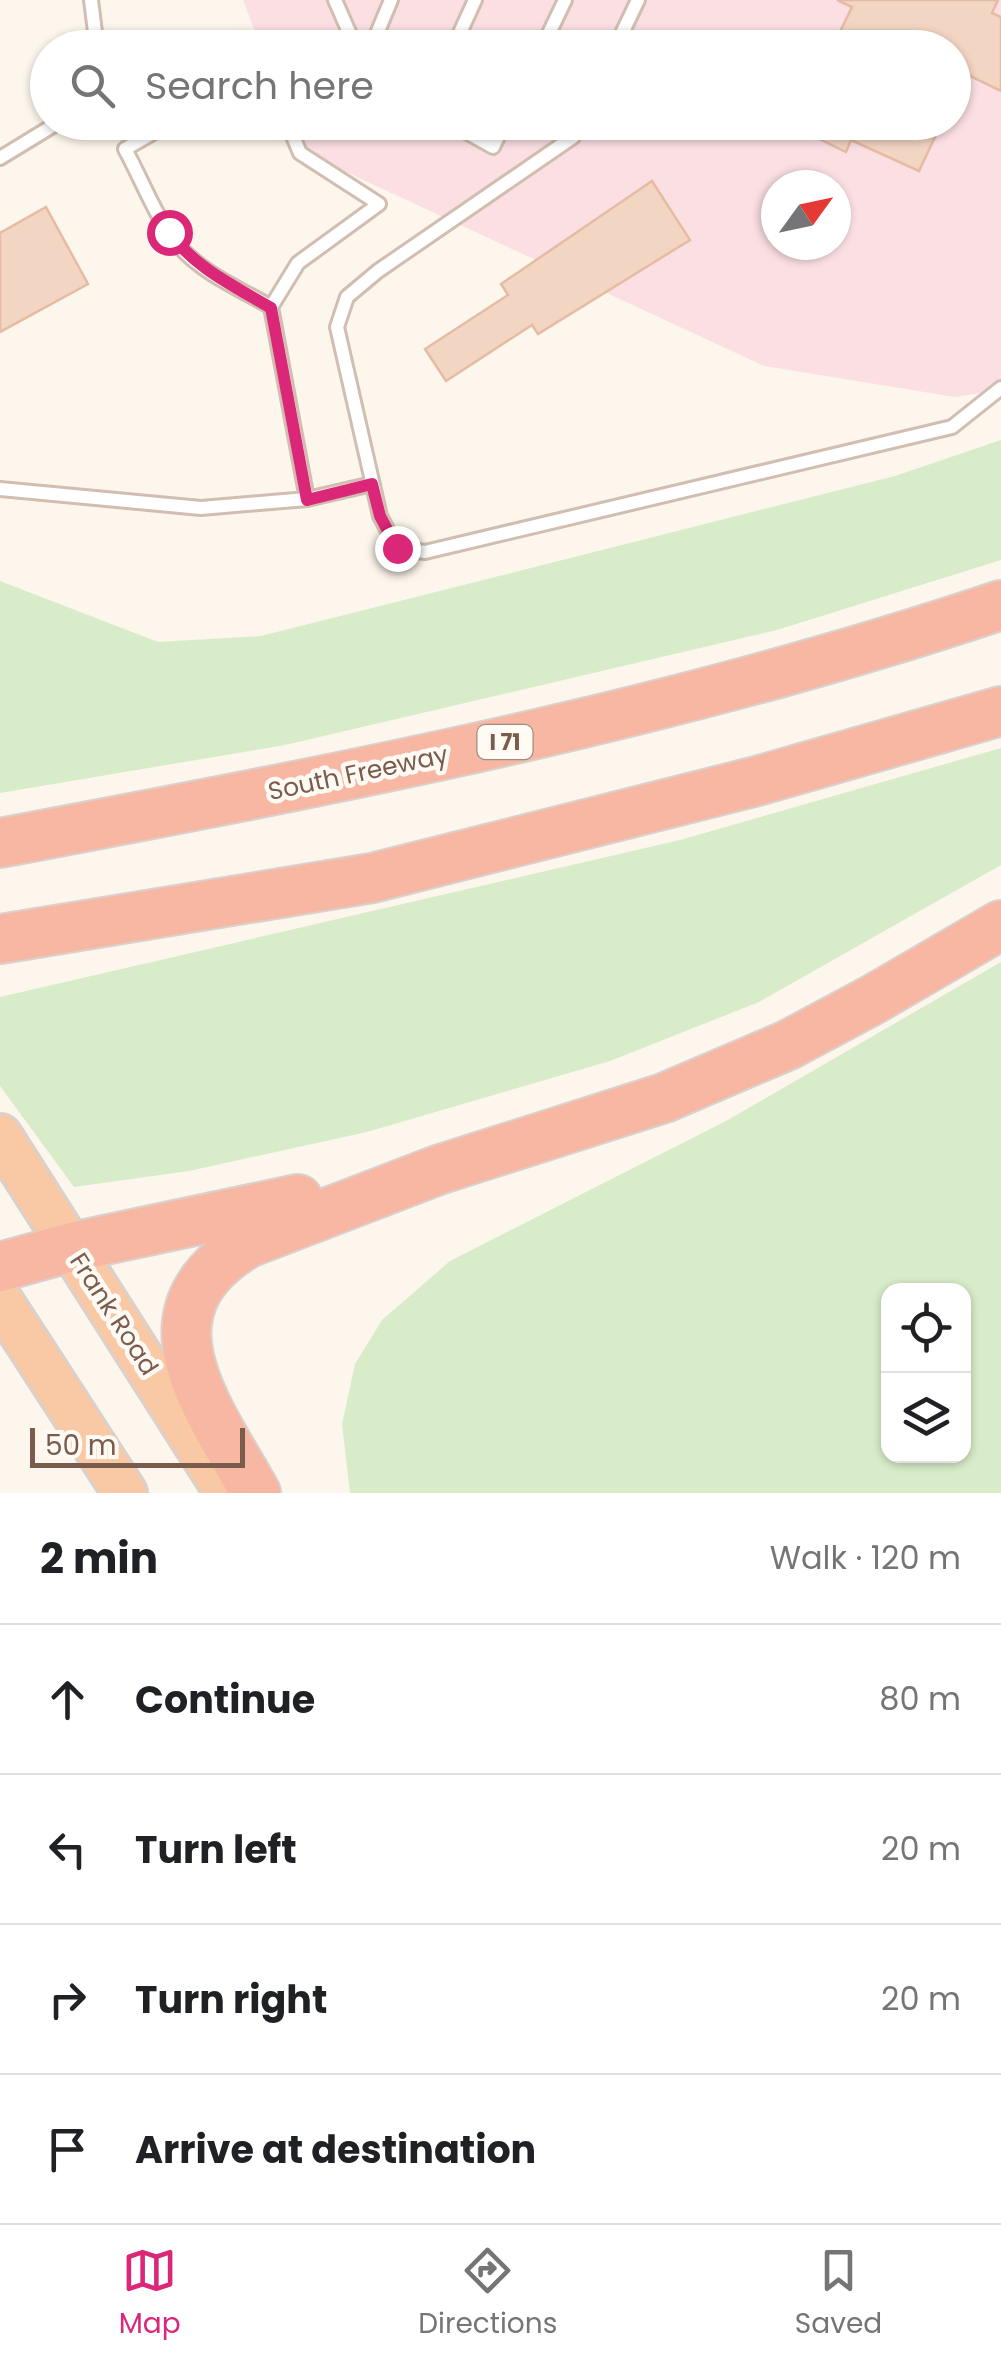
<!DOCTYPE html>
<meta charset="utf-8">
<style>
body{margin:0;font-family:Poppins,sans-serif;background:#f6f6f6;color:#202124}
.controls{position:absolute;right:30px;bottom:30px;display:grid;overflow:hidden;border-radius:20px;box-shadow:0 2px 8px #0004}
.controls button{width:90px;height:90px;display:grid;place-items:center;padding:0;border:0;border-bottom:2px solid #e0e0e0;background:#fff;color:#202124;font:50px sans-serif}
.compass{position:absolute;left:761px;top:170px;width:90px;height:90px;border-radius:50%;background:#fff;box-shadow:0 2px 8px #0004;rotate:57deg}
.scale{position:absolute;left:30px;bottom:25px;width:215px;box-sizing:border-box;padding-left:10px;border:5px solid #7a5c4d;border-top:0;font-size:28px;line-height:35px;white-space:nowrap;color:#7a5c4d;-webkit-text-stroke:8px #fffaf3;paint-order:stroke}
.stop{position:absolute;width:30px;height:30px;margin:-22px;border:8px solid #db2777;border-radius:50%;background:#fff}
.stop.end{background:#db2777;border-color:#fff;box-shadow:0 2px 10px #0008}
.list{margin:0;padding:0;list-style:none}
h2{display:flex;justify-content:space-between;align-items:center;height:130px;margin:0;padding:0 40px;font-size:42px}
h2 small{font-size:32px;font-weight:400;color:#757577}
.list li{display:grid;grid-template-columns:65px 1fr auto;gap:30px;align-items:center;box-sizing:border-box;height:150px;padding:0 40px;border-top:2px solid #e0e0e0}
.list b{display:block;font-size:38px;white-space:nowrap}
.list em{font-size:32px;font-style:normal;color:#757577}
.icon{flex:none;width:55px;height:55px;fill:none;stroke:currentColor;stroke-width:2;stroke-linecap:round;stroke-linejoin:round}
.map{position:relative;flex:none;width:1001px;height:1493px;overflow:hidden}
.search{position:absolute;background:#fff;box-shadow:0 2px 8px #0004;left:30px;right:30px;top:30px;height:110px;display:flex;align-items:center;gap:25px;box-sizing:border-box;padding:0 35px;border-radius:55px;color:#757577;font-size:38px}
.sheet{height:730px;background:#fff}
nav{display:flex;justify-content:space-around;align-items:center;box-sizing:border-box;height:140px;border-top:2px solid #e0e0e0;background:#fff;font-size:28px;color:#757577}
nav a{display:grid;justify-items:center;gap:5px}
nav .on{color:#db2777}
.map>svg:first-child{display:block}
.medical{fill:#fbdfe3;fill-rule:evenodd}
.green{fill:#d8ecc9;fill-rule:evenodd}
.building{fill:#f3d5c3;stroke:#e6bba3;stroke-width:2.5}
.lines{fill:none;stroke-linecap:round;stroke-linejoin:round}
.service-casing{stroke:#d1beb0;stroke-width:18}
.trunk-casing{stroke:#dad1cd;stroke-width:48}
.motorway-casing{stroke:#dad1cd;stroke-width:52}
.service{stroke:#fff;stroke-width:12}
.trunk{stroke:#f9c8a4;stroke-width:42}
.motorway{stroke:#f7b7a3;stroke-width:48}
.route{stroke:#db2777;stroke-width:12}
.labels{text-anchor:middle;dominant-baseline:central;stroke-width:9;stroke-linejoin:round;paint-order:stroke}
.shield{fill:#fffaf3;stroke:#a28b7f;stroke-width:2.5}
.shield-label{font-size:22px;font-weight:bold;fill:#7a5c4d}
.street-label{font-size:25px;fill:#7a5c4d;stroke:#fffaf3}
</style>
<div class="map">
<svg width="1001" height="1493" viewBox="0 0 1001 1493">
<rect width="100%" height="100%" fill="#fdf6ec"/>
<!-- medical -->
<path class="medical" d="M243,0H1001V390L955,397L764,366L303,152L291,123L954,122V48L261,47ZM776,185H836V245H776Z"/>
<!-- green -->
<g class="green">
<polygon points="1001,440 1001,560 777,630 285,745 0,793 0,581 158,642 261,636 895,476"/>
<polygon points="1001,748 1001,865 759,1002 610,1061 367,1132 189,1171 74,1187 0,1086 0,997 680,840"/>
<path d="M1001,962V1493H350L342,1424L355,1364L382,1320L450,1261L726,1121ZM888,1290H964V1456H888Z"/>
</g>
<!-- building -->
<g class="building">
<polygon points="837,0 998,0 992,13 1001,17 1001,91 966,74 954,99 954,48 832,48 852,7"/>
<polygon points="812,122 942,122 919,171 851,140 846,152 807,133"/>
<polygon points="652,181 690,240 538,334 532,325 446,381 425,349 508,295 501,284"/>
<polygon points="46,207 88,284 0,332 0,233"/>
</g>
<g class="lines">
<!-- service casing -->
<g class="service-casing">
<g id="service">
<polyline points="91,0 97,48"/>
<polyline points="335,0 356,48"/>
<polyline points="371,48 391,0"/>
<polyline points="453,48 475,0"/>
<polyline points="542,48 565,0"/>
<polyline points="615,48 638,0"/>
<path d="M172,122L125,149C142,180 156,219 179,246C202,273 240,289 271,307"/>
<polyline points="448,122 493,147 505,122"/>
<polyline points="580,122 573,137 378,271 347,297 337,327 380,516 397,548 425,552 952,427 1001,388"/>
<polyline points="0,158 59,122"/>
<polyline points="0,489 201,508 307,499 271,307 298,263 379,204 300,153 287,122"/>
<polyline points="307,499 372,484"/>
</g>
</g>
<!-- trunk casing -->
<g class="trunk-casing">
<g id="trunk">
<polyline points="0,1136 227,1493"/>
<polyline points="0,1300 125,1493"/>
</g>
</g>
<!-- motorway casing -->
<g class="motorway-casing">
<g id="motorway">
<path d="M0,843C338,779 675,715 1001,605"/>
<polyline points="0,939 372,878 757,781 1001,711"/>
<polyline points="0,1267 72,1247 298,1199"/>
<path d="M256,1493C208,1407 131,1312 248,1243L438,1170L664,1098L788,1045L874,999L1001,925"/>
</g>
</g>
<!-- service -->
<use href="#service" class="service"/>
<!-- trunk -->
<use href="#trunk" class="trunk"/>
<!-- motorway -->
<use href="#motorway" class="motorway"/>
</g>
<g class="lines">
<!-- route -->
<path class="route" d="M169,232C195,268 234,286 271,308L307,500L372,484L380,516L397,548"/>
</g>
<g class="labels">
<!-- shield labels -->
<rect class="shield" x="477.5" y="725" width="55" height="34" rx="8"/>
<g class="shield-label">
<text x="505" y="742">I 71</text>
</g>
<!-- street labels -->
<g class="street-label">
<text transform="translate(358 773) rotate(-12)">South Freeway</text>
<text transform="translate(114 1314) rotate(57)">Frank Road</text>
</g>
</g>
</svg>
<div class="controls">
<button><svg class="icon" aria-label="locate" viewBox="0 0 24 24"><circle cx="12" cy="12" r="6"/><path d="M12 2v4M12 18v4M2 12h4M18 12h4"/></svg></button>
<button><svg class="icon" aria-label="layers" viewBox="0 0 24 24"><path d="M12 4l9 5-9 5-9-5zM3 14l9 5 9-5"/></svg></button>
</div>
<svg class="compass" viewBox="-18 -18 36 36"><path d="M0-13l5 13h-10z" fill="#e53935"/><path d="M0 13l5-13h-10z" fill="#757577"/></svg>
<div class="scale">50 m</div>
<div class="stop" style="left:169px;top:232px"></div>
<div class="stop end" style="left:397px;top:548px"></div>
<div class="search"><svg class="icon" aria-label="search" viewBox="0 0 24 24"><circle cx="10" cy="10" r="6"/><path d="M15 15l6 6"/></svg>Search here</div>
</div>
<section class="sheet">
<h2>2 min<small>Walk · 120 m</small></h2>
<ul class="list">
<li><svg class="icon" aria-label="ahead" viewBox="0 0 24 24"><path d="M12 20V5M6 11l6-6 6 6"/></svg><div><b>Continue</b></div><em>80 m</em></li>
<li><svg class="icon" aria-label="left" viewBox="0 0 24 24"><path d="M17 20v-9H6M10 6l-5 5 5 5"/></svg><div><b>Turn left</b></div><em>20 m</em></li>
<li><svg class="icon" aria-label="right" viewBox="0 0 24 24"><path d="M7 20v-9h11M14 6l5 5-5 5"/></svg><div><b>Turn right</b></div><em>20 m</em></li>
<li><svg class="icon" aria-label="arrive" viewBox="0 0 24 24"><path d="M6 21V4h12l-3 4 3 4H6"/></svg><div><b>Arrive at destination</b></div></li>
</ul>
</section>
<nav>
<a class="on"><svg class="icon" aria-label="map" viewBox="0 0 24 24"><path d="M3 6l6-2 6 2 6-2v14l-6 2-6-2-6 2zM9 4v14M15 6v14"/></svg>Map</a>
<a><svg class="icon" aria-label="directions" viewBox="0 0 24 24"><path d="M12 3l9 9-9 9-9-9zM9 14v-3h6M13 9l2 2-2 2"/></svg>Directions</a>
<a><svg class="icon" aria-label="saved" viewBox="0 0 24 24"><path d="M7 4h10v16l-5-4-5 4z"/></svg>Saved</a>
</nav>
